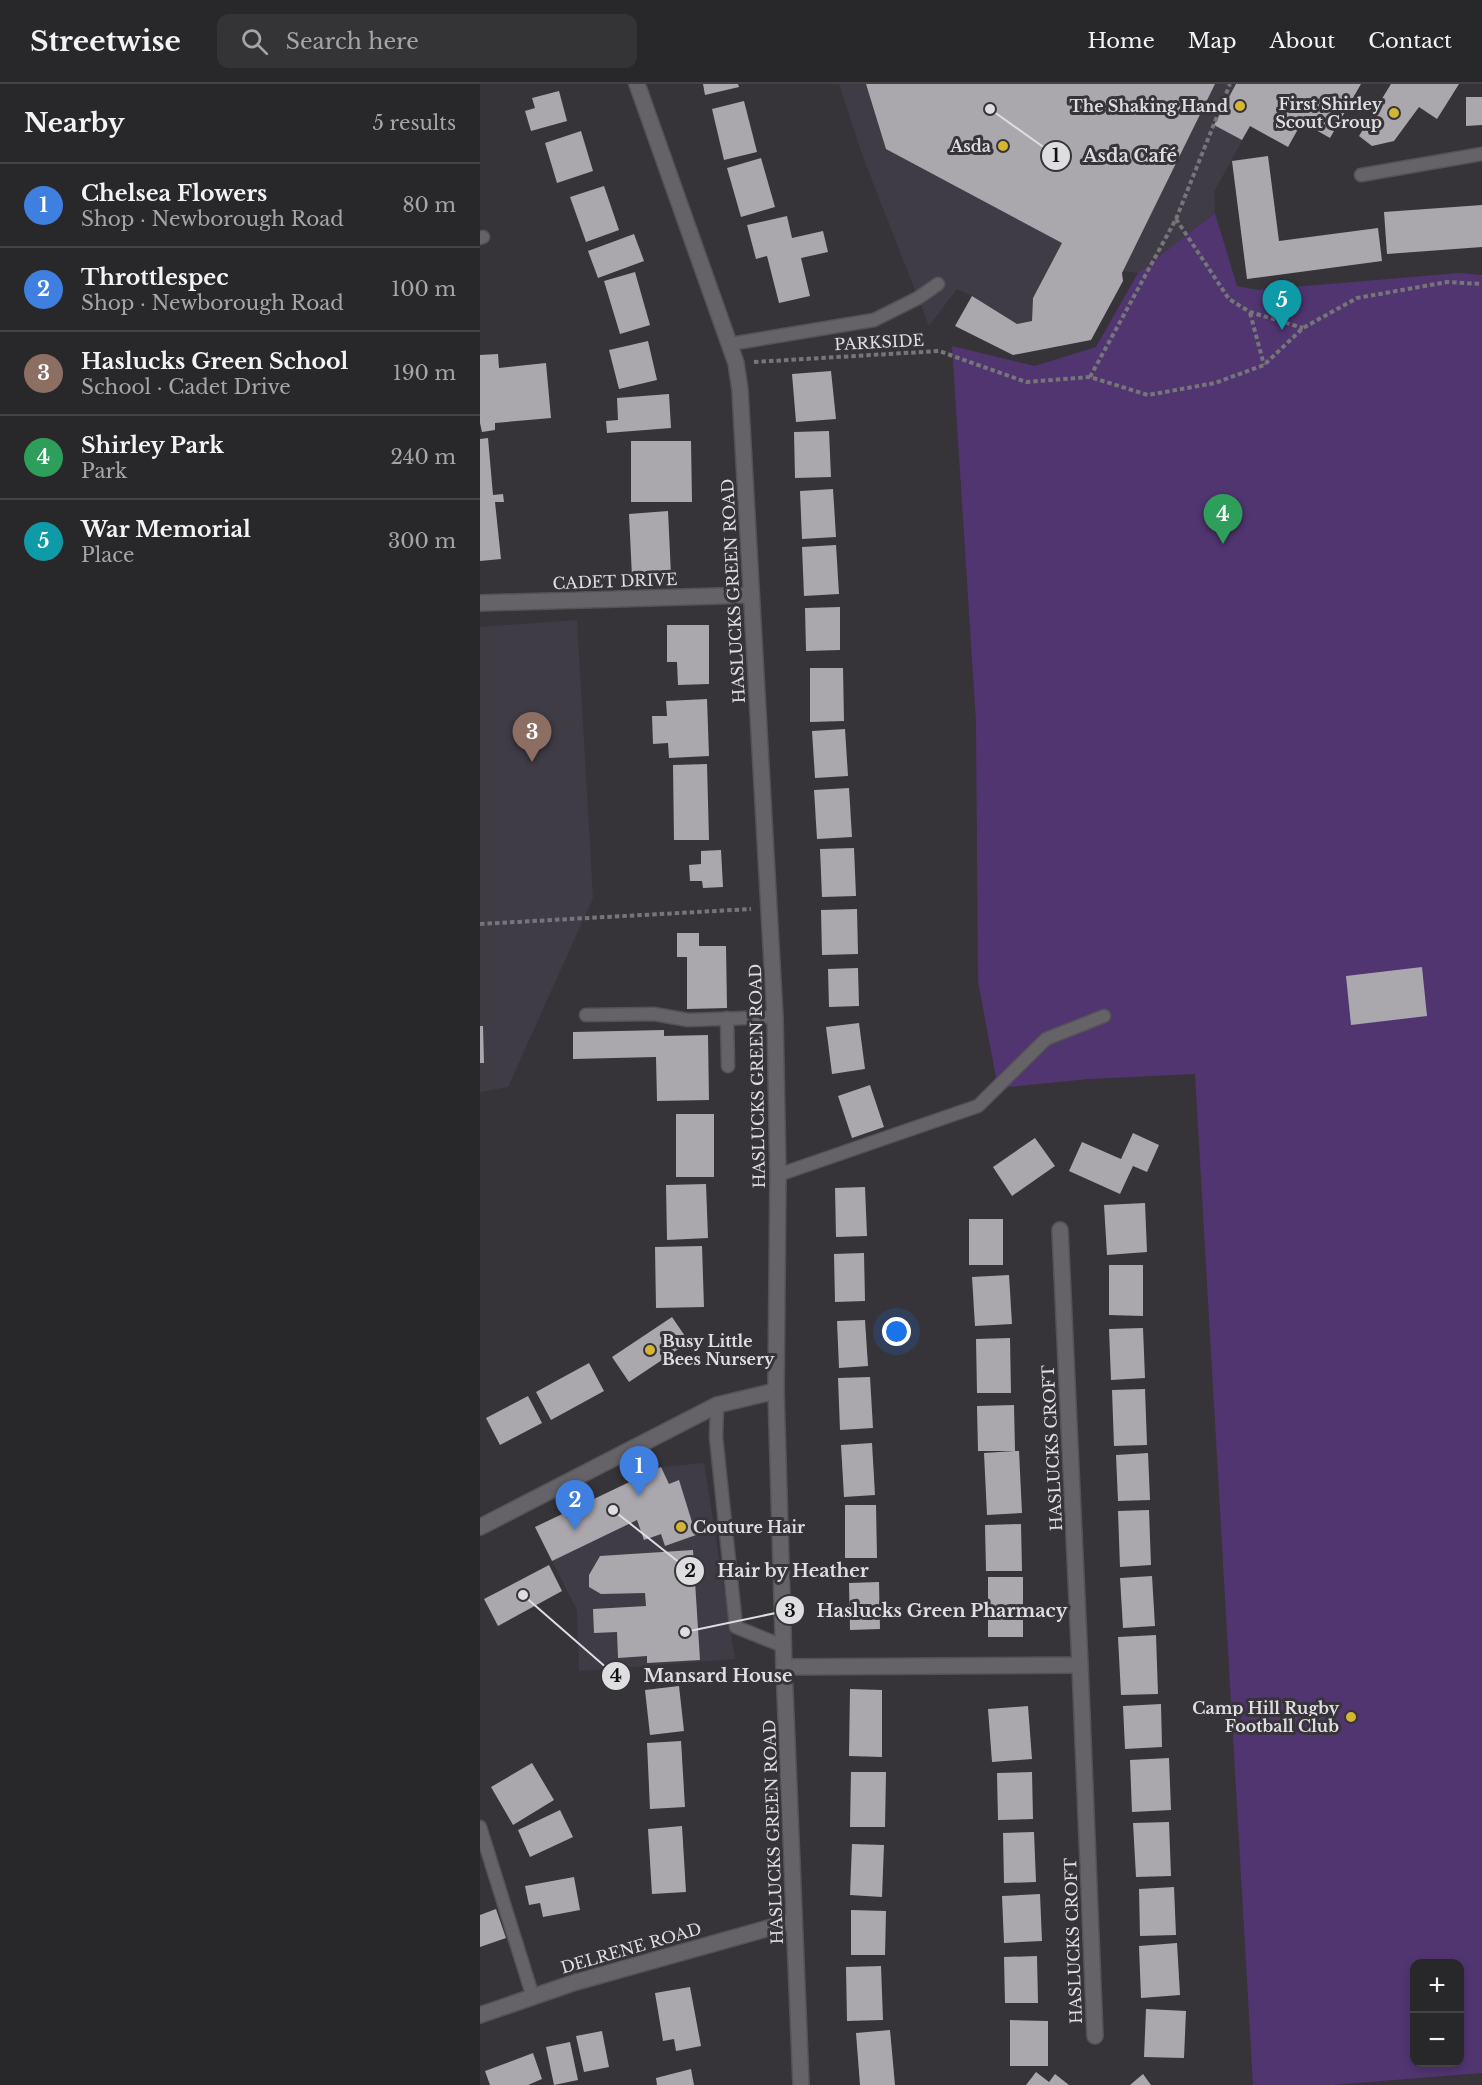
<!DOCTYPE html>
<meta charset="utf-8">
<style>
body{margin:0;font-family:"Libre Baskerville",serif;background:#343336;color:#f1f3f6}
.controls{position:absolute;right:18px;bottom:18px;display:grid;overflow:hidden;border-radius:12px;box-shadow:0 3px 9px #0003}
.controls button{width:54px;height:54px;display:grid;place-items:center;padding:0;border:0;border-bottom:2px solid #444447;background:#28272a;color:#f1f3f6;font:30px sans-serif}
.you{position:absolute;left:417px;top:1248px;width:21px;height:21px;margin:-15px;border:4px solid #fff;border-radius:50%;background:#1a73e8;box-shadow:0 0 0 9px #1a73e833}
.badge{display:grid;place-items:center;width:39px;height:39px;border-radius:50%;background:#d93025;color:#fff;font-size:20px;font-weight:700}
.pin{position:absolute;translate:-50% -50px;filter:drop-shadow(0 2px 3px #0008)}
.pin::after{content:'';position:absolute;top:32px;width:21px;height:18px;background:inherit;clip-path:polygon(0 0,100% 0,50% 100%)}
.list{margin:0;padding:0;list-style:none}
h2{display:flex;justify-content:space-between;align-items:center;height:78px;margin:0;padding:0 24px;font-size:26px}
h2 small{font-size:20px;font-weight:400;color:#a5a5a8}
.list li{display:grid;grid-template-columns:39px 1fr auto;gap:18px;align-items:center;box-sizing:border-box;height:84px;padding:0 24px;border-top:2px solid #444447}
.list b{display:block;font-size:22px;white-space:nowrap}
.list p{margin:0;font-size:20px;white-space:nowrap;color:#a5a5a8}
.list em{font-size:20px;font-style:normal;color:#a5a5a8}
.icon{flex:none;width:33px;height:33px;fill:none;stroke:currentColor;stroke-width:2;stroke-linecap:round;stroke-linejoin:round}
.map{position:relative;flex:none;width:1002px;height:2001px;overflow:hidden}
header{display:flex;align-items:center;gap:36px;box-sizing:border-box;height:84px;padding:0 30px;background:#28272a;border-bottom:2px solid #444447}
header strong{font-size:28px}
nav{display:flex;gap:33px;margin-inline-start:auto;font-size:21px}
.search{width:420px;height:54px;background:#343336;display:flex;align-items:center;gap:15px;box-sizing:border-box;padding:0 21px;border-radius:12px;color:#a5a5a8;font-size:22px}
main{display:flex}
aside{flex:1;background:#28272a}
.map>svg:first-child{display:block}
.built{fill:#403c46}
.green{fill:#513571;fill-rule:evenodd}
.building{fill:#aaa8ad}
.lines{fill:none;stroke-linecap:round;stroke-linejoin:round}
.service-casing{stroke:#535255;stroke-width:15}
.minor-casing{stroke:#535255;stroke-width:18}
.tertiary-casing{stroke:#535255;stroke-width:18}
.path{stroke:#767578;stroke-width:4;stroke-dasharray:4.5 3;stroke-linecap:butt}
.service{stroke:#656368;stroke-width:12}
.minor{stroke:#656368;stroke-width:15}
.tertiary{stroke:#656368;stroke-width:15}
.poi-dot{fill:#d6b534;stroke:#363438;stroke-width:2}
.labels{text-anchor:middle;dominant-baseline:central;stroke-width:6;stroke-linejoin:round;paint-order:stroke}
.poi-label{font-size:16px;font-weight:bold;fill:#dedde0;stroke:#363438;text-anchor:end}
.street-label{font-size:16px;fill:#dedde0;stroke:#363438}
.leader{fill:none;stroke:#dedde0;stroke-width:2}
.callout-dot{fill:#dedde0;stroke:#363438;stroke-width:2}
.mark-label{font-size:18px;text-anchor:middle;font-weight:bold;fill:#111}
.callout-label{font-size:18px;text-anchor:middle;font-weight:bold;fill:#dedde0;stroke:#363438;stroke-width:6;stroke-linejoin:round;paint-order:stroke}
</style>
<header>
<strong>Streetwise</strong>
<div class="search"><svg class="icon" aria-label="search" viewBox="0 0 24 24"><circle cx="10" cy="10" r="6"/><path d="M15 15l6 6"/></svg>Search here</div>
<nav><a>Home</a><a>Map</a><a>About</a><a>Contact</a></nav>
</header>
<main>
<aside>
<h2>Nearby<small>5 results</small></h2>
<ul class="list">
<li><span class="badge" style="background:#3f7fe0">1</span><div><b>Chelsea Flowers</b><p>Shop · Newborough Road</p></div><em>80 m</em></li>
<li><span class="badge" style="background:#3f7fe0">2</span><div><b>Throttlespec</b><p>Shop · Newborough Road</p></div><em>100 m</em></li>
<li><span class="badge" style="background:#8d6e63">3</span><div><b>Haslucks Green School</b><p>School · Cadet Drive</p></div><em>190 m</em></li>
<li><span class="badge" style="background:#2e9e5b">4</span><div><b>Shirley Park</b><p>Park</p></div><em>240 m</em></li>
<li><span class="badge" style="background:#0f9aa8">5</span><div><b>War Memorial</b><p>Place</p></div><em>300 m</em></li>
</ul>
</aside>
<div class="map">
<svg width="1002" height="2001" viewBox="0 0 1002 2001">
<rect width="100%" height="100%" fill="#363438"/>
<!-- built -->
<g class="built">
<polygon points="359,0 793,0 734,108 735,129 658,189 642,187 582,159 553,214 552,237 537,240 492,212 477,205 449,242 383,73"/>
<polygon points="97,536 113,814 28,1003 0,1008 0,543"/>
<polygon points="224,1379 255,1575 99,1587 97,1526 55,1443 181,1383"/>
</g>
<!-- green -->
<path class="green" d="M735,129L757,202L778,206L979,189L1002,191V1989L852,2001H773L715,990L609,995L518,1004L498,897L496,638L472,262L555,282L616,263L658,189ZM934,1880H980V1978H934Z"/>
<!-- building -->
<g class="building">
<polygon points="223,0 258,0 259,3 225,11"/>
<polygon points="386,0 735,0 642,189 643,197 611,256 533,271 475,242 492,212 537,240 552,237 553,214 582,159 406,65"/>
<polygon points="756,0 881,0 850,54 822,38 808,63 770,42 762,56 734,41"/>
<polygon points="911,0 979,0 957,35 939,23 914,57 892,62 879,52"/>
<polygon points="79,7 87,37 51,47 45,27 55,24 52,14"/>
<polygon points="986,13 1002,13 1002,41 986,42"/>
<polygon points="264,17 277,68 244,76 232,25"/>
<polygon points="101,47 113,87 77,99 65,59"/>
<polygon points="788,72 799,157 898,144 902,177 767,195 752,77"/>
<polygon points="281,74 295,123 261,133 247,84"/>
<polygon points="124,102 139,146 106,158 90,113"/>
<polygon points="1002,121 1002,163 907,170 904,128"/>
<polygon points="307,132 312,154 343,147 348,168 321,174 330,212 299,219 287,172 276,175 267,141"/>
<polygon points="154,150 164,177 118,194 108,167"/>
<polygon points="155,188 170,241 140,250 124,197"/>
<polygon points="168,257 177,296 139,305 129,266"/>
<polygon points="18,270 19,284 66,279 71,334 15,339 15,346 2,348 0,339 0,271"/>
<polygon points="351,287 356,335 316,338 312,290"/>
<polygon points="189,310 191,344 127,349 126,337 138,336 137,314"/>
<polygon points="349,347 351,393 315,394 314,348"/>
<polygon points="8,354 13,411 23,410 24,418 15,418 21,475 0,477 0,355"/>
<polygon points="151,357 211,357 212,418 151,418"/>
<polygon points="353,405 356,453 322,455 320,407"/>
<polygon points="188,427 191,491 152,493 149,430"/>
<polygon points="356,461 359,510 324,512 322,463"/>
<polygon points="360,523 360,566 326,567 325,524"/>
<polygon points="187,541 229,541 229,600 198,601 197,578 187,578"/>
<polygon points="330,584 363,584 364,637 330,638"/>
<polygon points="227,615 229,672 189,674 188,659 173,660 172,632 187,632 186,617"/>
<polygon points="365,645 368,692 335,694 332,647"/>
<polygon points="227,680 229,756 194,756 193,681"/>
<polygon points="369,704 372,753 337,755 334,706"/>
<polygon points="374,764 376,812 342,813 340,765"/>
<polygon points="241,766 243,803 223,804 222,797 210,797 209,781 221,780 221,767"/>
<polygon points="377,825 378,870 342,871 341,826"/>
<polygon points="197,849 219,849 219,862 246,862 247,924 207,925 207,873 197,873"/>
<polygon points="942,883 947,932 871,941 866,892"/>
<polygon points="378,884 379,922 349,923 348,885"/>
<polygon points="379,939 385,985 352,990 346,943"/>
<polygon points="0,942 3,942 4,979 0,979"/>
<polygon points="184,946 184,952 228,951 229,1016 177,1017 176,973 93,975 93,948"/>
<polygon points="390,1001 404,1043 372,1054 358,1012"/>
<rect x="196" y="1030" width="38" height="63"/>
<polygon points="653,1049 679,1061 667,1088 653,1082 640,1110 589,1087 602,1058 641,1075"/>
<polygon points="555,1054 575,1082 532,1112 513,1083"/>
<polygon points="226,1100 228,1154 187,1156 186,1101"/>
<polygon points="385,1103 387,1152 356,1153 355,1104"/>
<polygon points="665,1119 667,1168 627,1171 624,1121"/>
<rect x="489" y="1135" width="34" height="46"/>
<polygon points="222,1162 224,1223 176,1224 175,1163"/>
<polygon points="384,1169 385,1217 355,1218 354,1170"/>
<polygon points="629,1181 663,1181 663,1232 629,1231"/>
<polygon points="529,1191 532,1240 495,1242 492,1193"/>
<polygon points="192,1233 209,1258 149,1298 132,1273"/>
<polygon points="385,1236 388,1282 359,1284 357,1237"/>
<polygon points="663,1244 665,1294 631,1296 629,1245"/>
<polygon points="530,1254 531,1309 497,1309 496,1255"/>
<polygon points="109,1279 124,1307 71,1336 56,1308"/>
<polygon points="390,1293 393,1344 360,1346 358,1294"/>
<polygon points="665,1305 667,1361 634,1362 632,1306"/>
<polygon points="48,1312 62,1339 20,1361 6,1334"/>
<polygon points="534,1321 535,1367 498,1367 497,1322"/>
<polygon points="392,1359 395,1411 364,1413 361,1361"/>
<polygon points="535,1367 539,1367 542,1429 507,1431 504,1369"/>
<polygon points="668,1369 670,1416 638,1417 636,1371"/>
<polygon points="181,1383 189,1400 199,1396 216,1451 185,1462 181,1450 164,1456 157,1436 72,1477 55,1443"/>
<polygon points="365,1421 396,1421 397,1474 365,1474"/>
<polygon points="669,1426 671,1481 640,1483 638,1427"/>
<polygon points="541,1440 542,1487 506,1487 505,1441"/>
<polygon points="213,1466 220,1576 167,1579 167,1572 138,1574 137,1548 114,1549 113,1525 166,1522 165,1509 121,1510 109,1503 109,1491 120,1472"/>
<polygon points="69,1481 82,1507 18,1542 4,1515"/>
<polygon points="672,1492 675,1542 643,1544 640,1494"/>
<rect x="508" y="1493" width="35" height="60"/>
<polygon points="399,1498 400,1545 370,1546 369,1499"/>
<polygon points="676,1551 678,1610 641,1611 638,1553"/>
<polygon points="199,1602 204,1647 170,1651 165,1606"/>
<polygon points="370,1605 402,1606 402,1673 369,1672"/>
<polygon points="681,1620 682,1663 645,1665 643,1622"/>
<polygon points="548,1622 552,1675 512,1678 508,1625"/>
<polygon points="201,1657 205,1723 170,1725 167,1659"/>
<polygon points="689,1674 691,1726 652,1728 650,1676"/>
<polygon points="52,1679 74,1716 33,1741 11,1703"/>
<polygon points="371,1688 406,1688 405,1743 370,1743"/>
<polygon points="552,1688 553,1735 518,1736 517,1689"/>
<polygon points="80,1726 93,1753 50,1773 38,1746"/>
<polygon points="689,1738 691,1792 656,1793 653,1739"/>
<polygon points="202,1742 206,1808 172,1810 168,1745"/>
<polygon points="554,1748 556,1798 524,1799 523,1749"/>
<polygon points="372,1760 404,1761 402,1813 370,1811"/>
<polygon points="94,1793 100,1826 63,1833 60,1819 49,1821 45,1802"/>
<polygon points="694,1803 696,1851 660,1852 659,1805"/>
<polygon points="560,1810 562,1857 524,1859 522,1812"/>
<polygon points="16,1825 26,1854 0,1863 0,1831"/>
<polygon points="371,1826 406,1827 405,1871 371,1871"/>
<polygon points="697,1859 700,1911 661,1914 659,1862"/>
<polygon points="557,1872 558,1919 525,1919 524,1873"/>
<polygon points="401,1882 403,1936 367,1937 366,1883"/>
<polygon points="210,1903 221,1962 196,1967 194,1955 183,1957 175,1909"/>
<polygon points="666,1925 706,1927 704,1974 664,1973"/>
<polygon points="530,1936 568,1937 568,1982 530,1982"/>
<polygon points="410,1946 415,2001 380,2001 376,1949"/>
<polygon points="122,1947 129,1983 104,1988 96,1952"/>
<polygon points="90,1958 98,1996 74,2001 66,1963"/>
<polygon points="53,1969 62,1995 48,2001 10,2001 5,1987"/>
<polygon points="211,1985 214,2001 177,2001 176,1994"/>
<polygon points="556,1988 569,1998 575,1990 589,2001 546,2001"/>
<polygon points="663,1990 671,2001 650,2001"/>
</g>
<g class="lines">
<!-- service casing -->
<g class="service-casing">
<g id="service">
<polyline points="881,91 1002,70"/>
<polyline points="0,154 3,153"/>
<polyline points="250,260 394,236 438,214 458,200"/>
<polyline points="106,931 174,930 208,936 295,933"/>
<polyline points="247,934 248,982"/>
<polyline points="298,1091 498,1022 566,955 624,932"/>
<polyline points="237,1321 236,1353 256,1543 303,1562"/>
<polyline points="0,1743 53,1913"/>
</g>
</g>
<!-- minor casing -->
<g class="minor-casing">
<g id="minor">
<polyline points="0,519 271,511"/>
<polyline points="600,1581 615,1952"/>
<polyline points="304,1583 600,1581 580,1146"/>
<polyline points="0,1931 96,1898 314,1837"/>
</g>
</g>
<!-- tertiary casing -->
<g class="tertiary-casing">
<g id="tertiary">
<polyline points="157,0 256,279 260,306 295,933 298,1091 296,1307 304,1583 321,2001"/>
<polyline points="0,1443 237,1321 296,1307"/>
</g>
</g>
<!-- path -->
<g class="path">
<polyline points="696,135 749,215 770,228 823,244"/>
<polyline points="770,229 784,281"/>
<polyline points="274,278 459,267 546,298 610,293 668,311 735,299 784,281 823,244 877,214 967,198 1002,200"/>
<polyline points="610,293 696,135 750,0"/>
<polyline points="0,840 271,825"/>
</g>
<!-- service -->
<use href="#service" class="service"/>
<!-- minor -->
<use href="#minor" class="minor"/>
<!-- tertiary -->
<use href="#tertiary" class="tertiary"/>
</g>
<!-- markers -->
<g class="poi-dot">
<circle cx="760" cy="22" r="6"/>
<circle cx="914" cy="29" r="6"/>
<circle cx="523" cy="62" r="6"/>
<circle cx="170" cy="1266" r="6"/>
<circle cx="201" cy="1443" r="6"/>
<circle cx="871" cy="1633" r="6"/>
</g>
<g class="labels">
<!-- poi labels -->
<g class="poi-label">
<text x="902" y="20">First Shirley<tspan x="902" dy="18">Scout Group</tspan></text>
<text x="748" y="22">The Shaking Hand</text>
<text x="511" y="62">Asda</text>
<text x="182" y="1257" text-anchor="start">Busy Little<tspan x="182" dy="18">Bees Nursery</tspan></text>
<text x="213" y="1443" text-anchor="start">Couture Hair</text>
<text x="859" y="1624">Camp Hill Rugby<tspan x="859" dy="18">Football Club</tspan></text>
</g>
<!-- street labels -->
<g class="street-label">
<text transform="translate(399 258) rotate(-3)">PARKSIDE</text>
<text transform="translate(135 497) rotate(-2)">CADET DRIVE</text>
<text transform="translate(253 507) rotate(-93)">HASLUCKS GREEN ROAD</text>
<text transform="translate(277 992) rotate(-91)">HASLUCKS GREEN ROAD</text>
<text transform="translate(572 1364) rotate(-93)">HASLUCKS CROFT</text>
<text transform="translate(293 1748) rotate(-92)">HASLUCKS GREEN ROAD</text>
<text transform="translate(593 1857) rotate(-92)">HASLUCKS CROFT</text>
<text transform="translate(151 1864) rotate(-16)">DELRENE ROAD</text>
</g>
</g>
<!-- callouts -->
<path class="leader" d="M510 25L576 72M133 1426L210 1487M205 1548L310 1526M43 1511L136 1592"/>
<g class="callout-dot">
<circle cx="510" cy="25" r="6"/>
<circle cx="133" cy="1426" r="6"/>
<circle cx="205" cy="1548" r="6"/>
<circle cx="43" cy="1511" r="6"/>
<circle cx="576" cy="72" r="15"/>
<circle cx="210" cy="1487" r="15"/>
<circle cx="310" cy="1526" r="15"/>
<circle cx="136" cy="1592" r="15"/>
</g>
<g class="mark-label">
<text x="576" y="78">1</text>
<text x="210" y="1493">2</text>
<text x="310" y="1533">3</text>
<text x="136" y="1598">4</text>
</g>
<g class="callout-label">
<text x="650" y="78">Asda Café</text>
<text x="313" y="1493">Hair by Heather</text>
<text x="462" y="1533">Haslucks Green Pharmacy</text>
<text x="238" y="1598">Mansard House</text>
</g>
</svg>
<div class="controls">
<button>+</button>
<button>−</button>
</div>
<div class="you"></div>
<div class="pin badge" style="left:159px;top:1412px;background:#3f7fe0">1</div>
<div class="pin badge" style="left:95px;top:1446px;background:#3f7fe0">2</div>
<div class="pin badge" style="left:52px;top:678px;background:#8d6e63">3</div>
<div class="pin badge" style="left:743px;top:460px;background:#2e9e5b">4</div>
<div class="pin badge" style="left:802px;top:246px;background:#0f9aa8">5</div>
</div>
</main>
